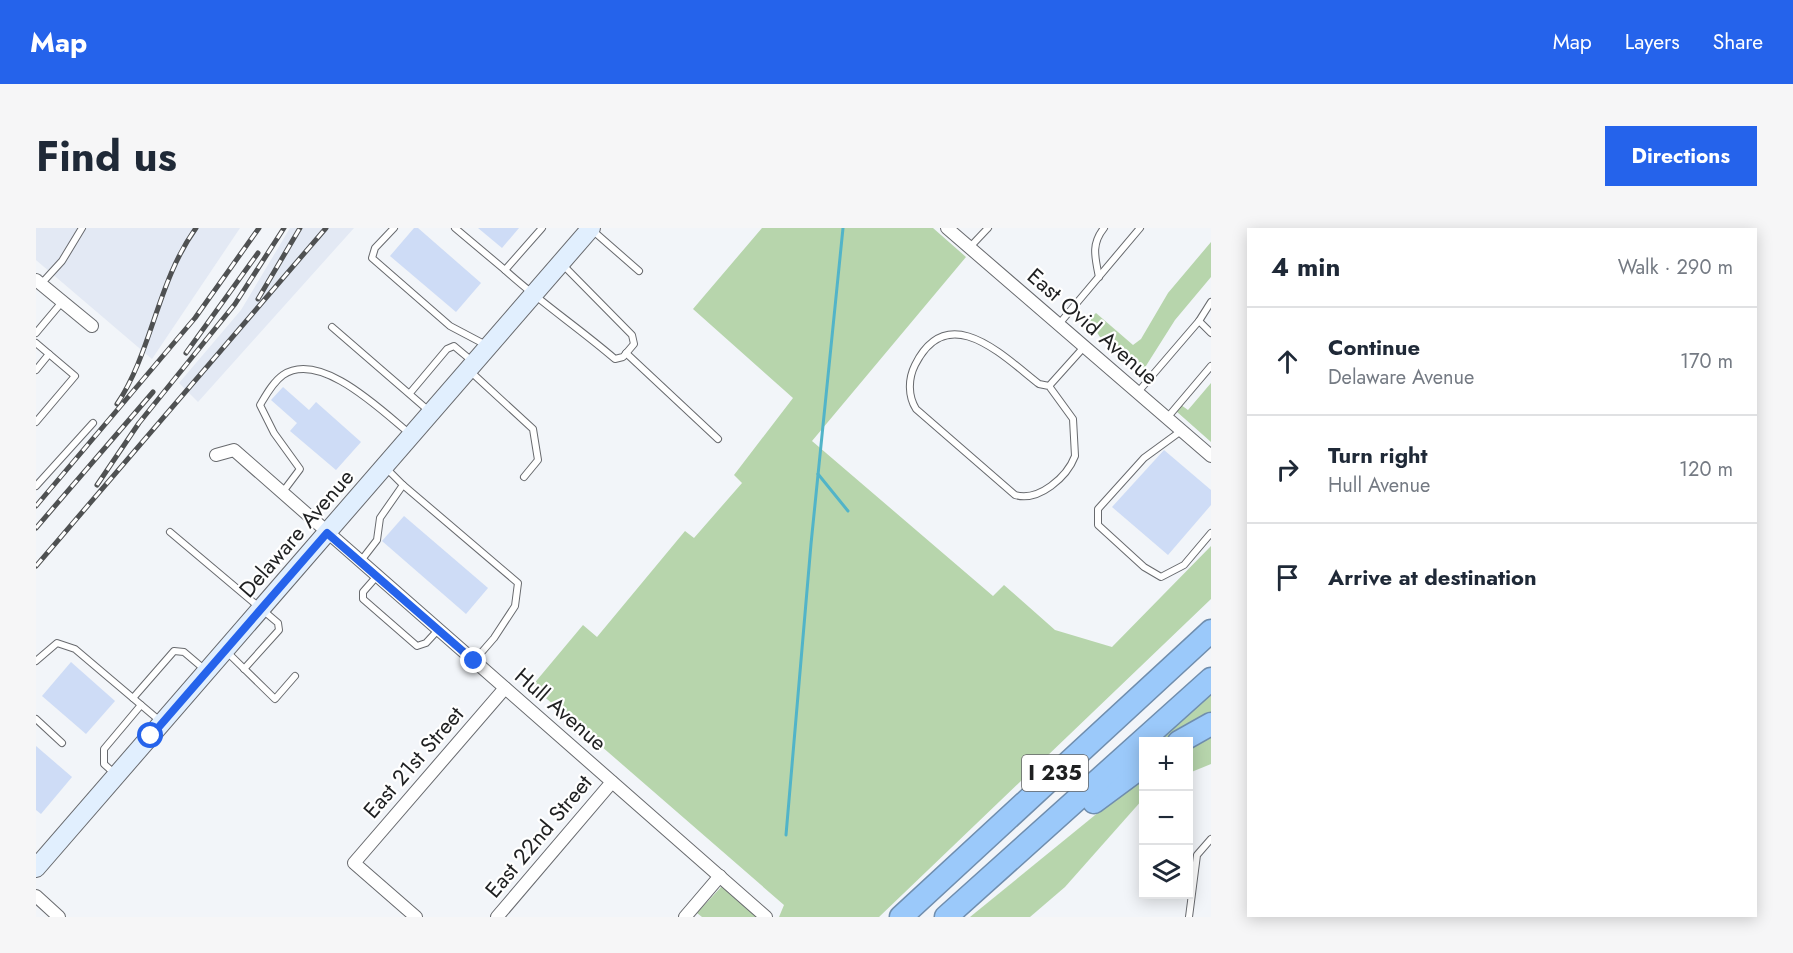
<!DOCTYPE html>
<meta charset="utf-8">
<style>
body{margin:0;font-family:Jost,sans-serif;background:#f6f6f7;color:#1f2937}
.controls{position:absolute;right:18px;bottom:18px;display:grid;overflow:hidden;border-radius:0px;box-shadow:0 3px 15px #0003}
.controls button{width:54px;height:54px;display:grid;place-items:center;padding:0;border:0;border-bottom:2px solid #e0e1e3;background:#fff;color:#1f2937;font:30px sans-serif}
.stop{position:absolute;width:18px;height:18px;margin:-14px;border:4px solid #2563eb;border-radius:50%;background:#fff}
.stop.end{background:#2563eb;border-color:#fff;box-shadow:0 2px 6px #0008}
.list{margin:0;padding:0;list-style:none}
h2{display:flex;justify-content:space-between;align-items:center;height:78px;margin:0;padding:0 24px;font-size:26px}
h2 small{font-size:20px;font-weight:400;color:#747a83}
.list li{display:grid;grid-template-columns:39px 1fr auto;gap:18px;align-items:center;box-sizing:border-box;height:108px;padding:0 24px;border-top:2px solid #e0e1e3}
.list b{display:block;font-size:22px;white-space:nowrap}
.list p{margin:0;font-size:20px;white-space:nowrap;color:#747a83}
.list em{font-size:20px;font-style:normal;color:#747a83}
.icon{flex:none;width:33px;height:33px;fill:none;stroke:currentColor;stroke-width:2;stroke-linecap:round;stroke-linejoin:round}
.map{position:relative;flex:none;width:1175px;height:689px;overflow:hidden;border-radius:0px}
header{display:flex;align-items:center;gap:36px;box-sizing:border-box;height:84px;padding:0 30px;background:#2563eb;color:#fff}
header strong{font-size:28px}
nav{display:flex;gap:33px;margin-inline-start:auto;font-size:21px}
.intro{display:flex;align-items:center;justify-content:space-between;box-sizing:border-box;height:144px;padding:0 36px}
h1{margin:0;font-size:42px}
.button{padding:15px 27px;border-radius:0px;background:#2563eb;color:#fff;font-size:21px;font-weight:700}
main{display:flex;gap:36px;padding:0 36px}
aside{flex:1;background:#fff;border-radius:0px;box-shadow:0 3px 15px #0003}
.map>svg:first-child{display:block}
.built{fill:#e3e9f4}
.green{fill:#b7d5ac}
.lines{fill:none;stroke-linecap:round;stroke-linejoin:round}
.stream{stroke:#52b4c8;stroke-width:3}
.building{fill:#cedcf6}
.service-casing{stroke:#686a6e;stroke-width:8}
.minor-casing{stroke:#686a6e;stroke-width:14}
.secondary-casing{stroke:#686a6e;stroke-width:20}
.motorway-casing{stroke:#708eae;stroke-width:25}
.service{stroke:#fff;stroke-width:6}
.minor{stroke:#fff;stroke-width:12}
.secondary{stroke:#e1effe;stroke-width:18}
.motorway{stroke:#9bc9fa;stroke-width:22}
.rail-casing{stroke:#4f5152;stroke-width:5}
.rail{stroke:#fff;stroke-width:3;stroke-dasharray:9;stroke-linecap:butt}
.route{stroke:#2563eb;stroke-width:8}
.labels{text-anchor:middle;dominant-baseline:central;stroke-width:4.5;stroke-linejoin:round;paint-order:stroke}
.shield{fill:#fff;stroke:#626364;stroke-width:1.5}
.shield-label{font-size:21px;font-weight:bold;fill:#1f2021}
.street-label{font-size:22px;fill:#1f2021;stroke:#fff}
</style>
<header>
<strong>Map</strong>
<nav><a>Map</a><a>Layers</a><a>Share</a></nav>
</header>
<div class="intro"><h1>Find us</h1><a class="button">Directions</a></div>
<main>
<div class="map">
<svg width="1175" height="689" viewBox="0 0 1175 689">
<rect width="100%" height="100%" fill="#f2f5f9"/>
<!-- built -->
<g class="built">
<polygon points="0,0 204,0 116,131 0,32"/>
<polygon points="254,0 318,0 162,174 143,155 205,82"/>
</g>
<!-- green -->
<g class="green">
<polygon points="726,0 897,0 930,29 776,213 957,368 968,357 1019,402 1076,419 1175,318 1175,371 843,689 743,689 748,677 496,458 547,397 561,409 649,303 658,310 706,255 698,247 757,170 657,81"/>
<polygon points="1175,14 1175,49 1139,92 1108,141 1064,109 1053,92 1060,85 1097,117 1105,111 1132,65"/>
<polygon points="1175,155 1175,214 1140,183 1145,177 1152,182"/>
<polygon points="1175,464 1175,487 1129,513 1122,514"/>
<polygon points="1175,502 1175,536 1153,545 1153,515"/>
<polygon points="1107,548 1107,571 1029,659 994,689 934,689"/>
<polygon points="686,658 690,659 724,689 666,689 661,685"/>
</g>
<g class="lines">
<!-- stream -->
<g class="stream">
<polyline points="782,246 812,283"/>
<polyline points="750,607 775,316 807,0"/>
</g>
</g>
<!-- building -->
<g class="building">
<polygon points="378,0 382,0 445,55 420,84 354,28"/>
<polygon points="442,0 483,0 466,20"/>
<polygon points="247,159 273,182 280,174 325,214 300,242 254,203 261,195 235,172"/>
<polygon points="1128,222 1175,262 1175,277 1132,327 1076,279"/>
<polygon points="368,288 452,360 430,386 346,313"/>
<polygon points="35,434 79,473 50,506 6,468"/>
<polygon points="0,518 36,549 5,586 0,582"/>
</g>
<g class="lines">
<!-- service casing -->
<g class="service-casing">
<g id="service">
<polyline points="358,0 339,20 336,30 414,98 450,117"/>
<polyline points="419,0 469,42"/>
<path d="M506,0L469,42C504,74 543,100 579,131L587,129L598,116L596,107L527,37"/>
<polyline points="555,1 603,43"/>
<polyline points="934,19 952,0"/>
<path d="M1063,49C1059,29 1055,16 1068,0"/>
<polyline points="5,56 26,33 46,0"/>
<polyline points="1163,93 1175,74"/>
<polyline points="1023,96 1104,0"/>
<polyline points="296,99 393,183"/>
<polyline points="0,105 26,74"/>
<polyline points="0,115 39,148 0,194"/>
<polyline points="590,125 682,211"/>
<polyline points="0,142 13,126"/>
<polyline points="435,144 497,201 502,232 488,249"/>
<path d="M1013,158L1003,156C967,128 912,71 879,137C872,151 872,168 880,181L979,267C1003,274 1031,249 1039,228L1037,191L1013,158L1048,119"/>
<polyline points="1102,164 1163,93 1175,105"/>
<polyline points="374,165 411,121 418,118 436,133"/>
<polyline points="1131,190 1175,138"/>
<polyline points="1145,203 1108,230 1062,281 1062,297 1108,339 1125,349 1148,337 1175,305"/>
<polyline points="367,257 482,355 479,378 458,410 438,433"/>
<polyline points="0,258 57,195"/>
<path d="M246,265L264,241L238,205L224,177C230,167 237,154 247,147C284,122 345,182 373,205"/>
<polyline points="134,304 242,395 243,402 208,441"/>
<polyline points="324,334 341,312 344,290 367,257 349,239"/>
<polyline points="341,348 327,364 327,371 381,418 390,415 402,402"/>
<polyline points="190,423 239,471 259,448"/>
<polyline points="0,433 21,415 39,421 124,493"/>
<polyline points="97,470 138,423 148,424 168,441"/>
<polyline points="0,491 26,515"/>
<polyline points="78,545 68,536 68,521 105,477"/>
<polyline points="1153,689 1161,627 1175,611"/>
</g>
</g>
<!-- minor casing -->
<g class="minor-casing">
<g id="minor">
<polyline points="911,0 1175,228"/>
<polyline points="0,52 56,98"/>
<polyline points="180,227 198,222 730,689"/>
<polyline points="0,668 23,689"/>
<polyline points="380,689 318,635 469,460"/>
<polyline points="461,689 576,554"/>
<polyline points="649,689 684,648"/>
</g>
</g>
<!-- secondary casing -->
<g class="secondary-casing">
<polyline id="secondary" points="0,640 555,0"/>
</g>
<!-- motorway casing -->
<g class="motorway-casing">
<g id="motorway">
<polyline points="1143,514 1175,496"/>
<polyline points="1058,574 1108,537"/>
<polyline points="865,689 1175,403"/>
<polyline points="910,689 1175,451"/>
</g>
</g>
<!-- service -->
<use href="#service" class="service"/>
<!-- minor -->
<use href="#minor" class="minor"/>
<!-- secondary -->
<use href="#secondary" class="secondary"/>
<!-- motorway -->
<use href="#motorway" class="motorway"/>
<!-- rail casing -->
<g class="rail-casing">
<g id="rail">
<polyline points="222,71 264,0"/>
<polyline points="150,125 222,25"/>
<path d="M81,176C116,124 121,54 160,0"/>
<polyline points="61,257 103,195 199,76 248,0"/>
<polyline points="0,278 159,90 223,0"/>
<polyline points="0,300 117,164"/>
<polyline points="0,338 290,0"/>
</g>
</g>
<!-- rail -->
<use href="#rail" class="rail"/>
</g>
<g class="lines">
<!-- route -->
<polyline class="route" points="115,508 291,305 438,433"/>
</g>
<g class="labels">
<!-- shield labels -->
<rect class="shield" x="986" y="527" width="66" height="36" rx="4.5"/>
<g class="shield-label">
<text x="1019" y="545">I 235</text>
</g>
<!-- street labels -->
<g class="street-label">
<text transform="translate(1057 98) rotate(41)">East Ovid Avenue</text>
<text transform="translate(260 305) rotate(-49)">Delaware Avenue</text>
<text transform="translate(525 481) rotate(41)">Hull Avenue</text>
<text transform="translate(377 534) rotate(-49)">East 21st Street</text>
<text transform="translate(502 608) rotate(-50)">East 22nd Street</text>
</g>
</g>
</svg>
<div class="controls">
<button>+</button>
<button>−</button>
<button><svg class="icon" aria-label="layers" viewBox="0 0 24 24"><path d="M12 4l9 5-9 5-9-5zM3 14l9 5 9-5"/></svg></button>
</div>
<div class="stop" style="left:115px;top:508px"></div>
<div class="stop end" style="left:438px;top:433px"></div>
</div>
<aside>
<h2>4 min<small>Walk · 290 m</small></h2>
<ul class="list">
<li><svg class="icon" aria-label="ahead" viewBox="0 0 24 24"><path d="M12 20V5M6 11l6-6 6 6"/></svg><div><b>Continue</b><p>Delaware Avenue</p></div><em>170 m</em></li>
<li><svg class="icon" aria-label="right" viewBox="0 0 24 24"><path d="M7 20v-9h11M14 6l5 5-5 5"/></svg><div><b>Turn right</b><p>Hull Avenue</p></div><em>120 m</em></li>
<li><svg class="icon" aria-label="arrive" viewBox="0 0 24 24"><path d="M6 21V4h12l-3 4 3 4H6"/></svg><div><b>Arrive at destination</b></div></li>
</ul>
</aside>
</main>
